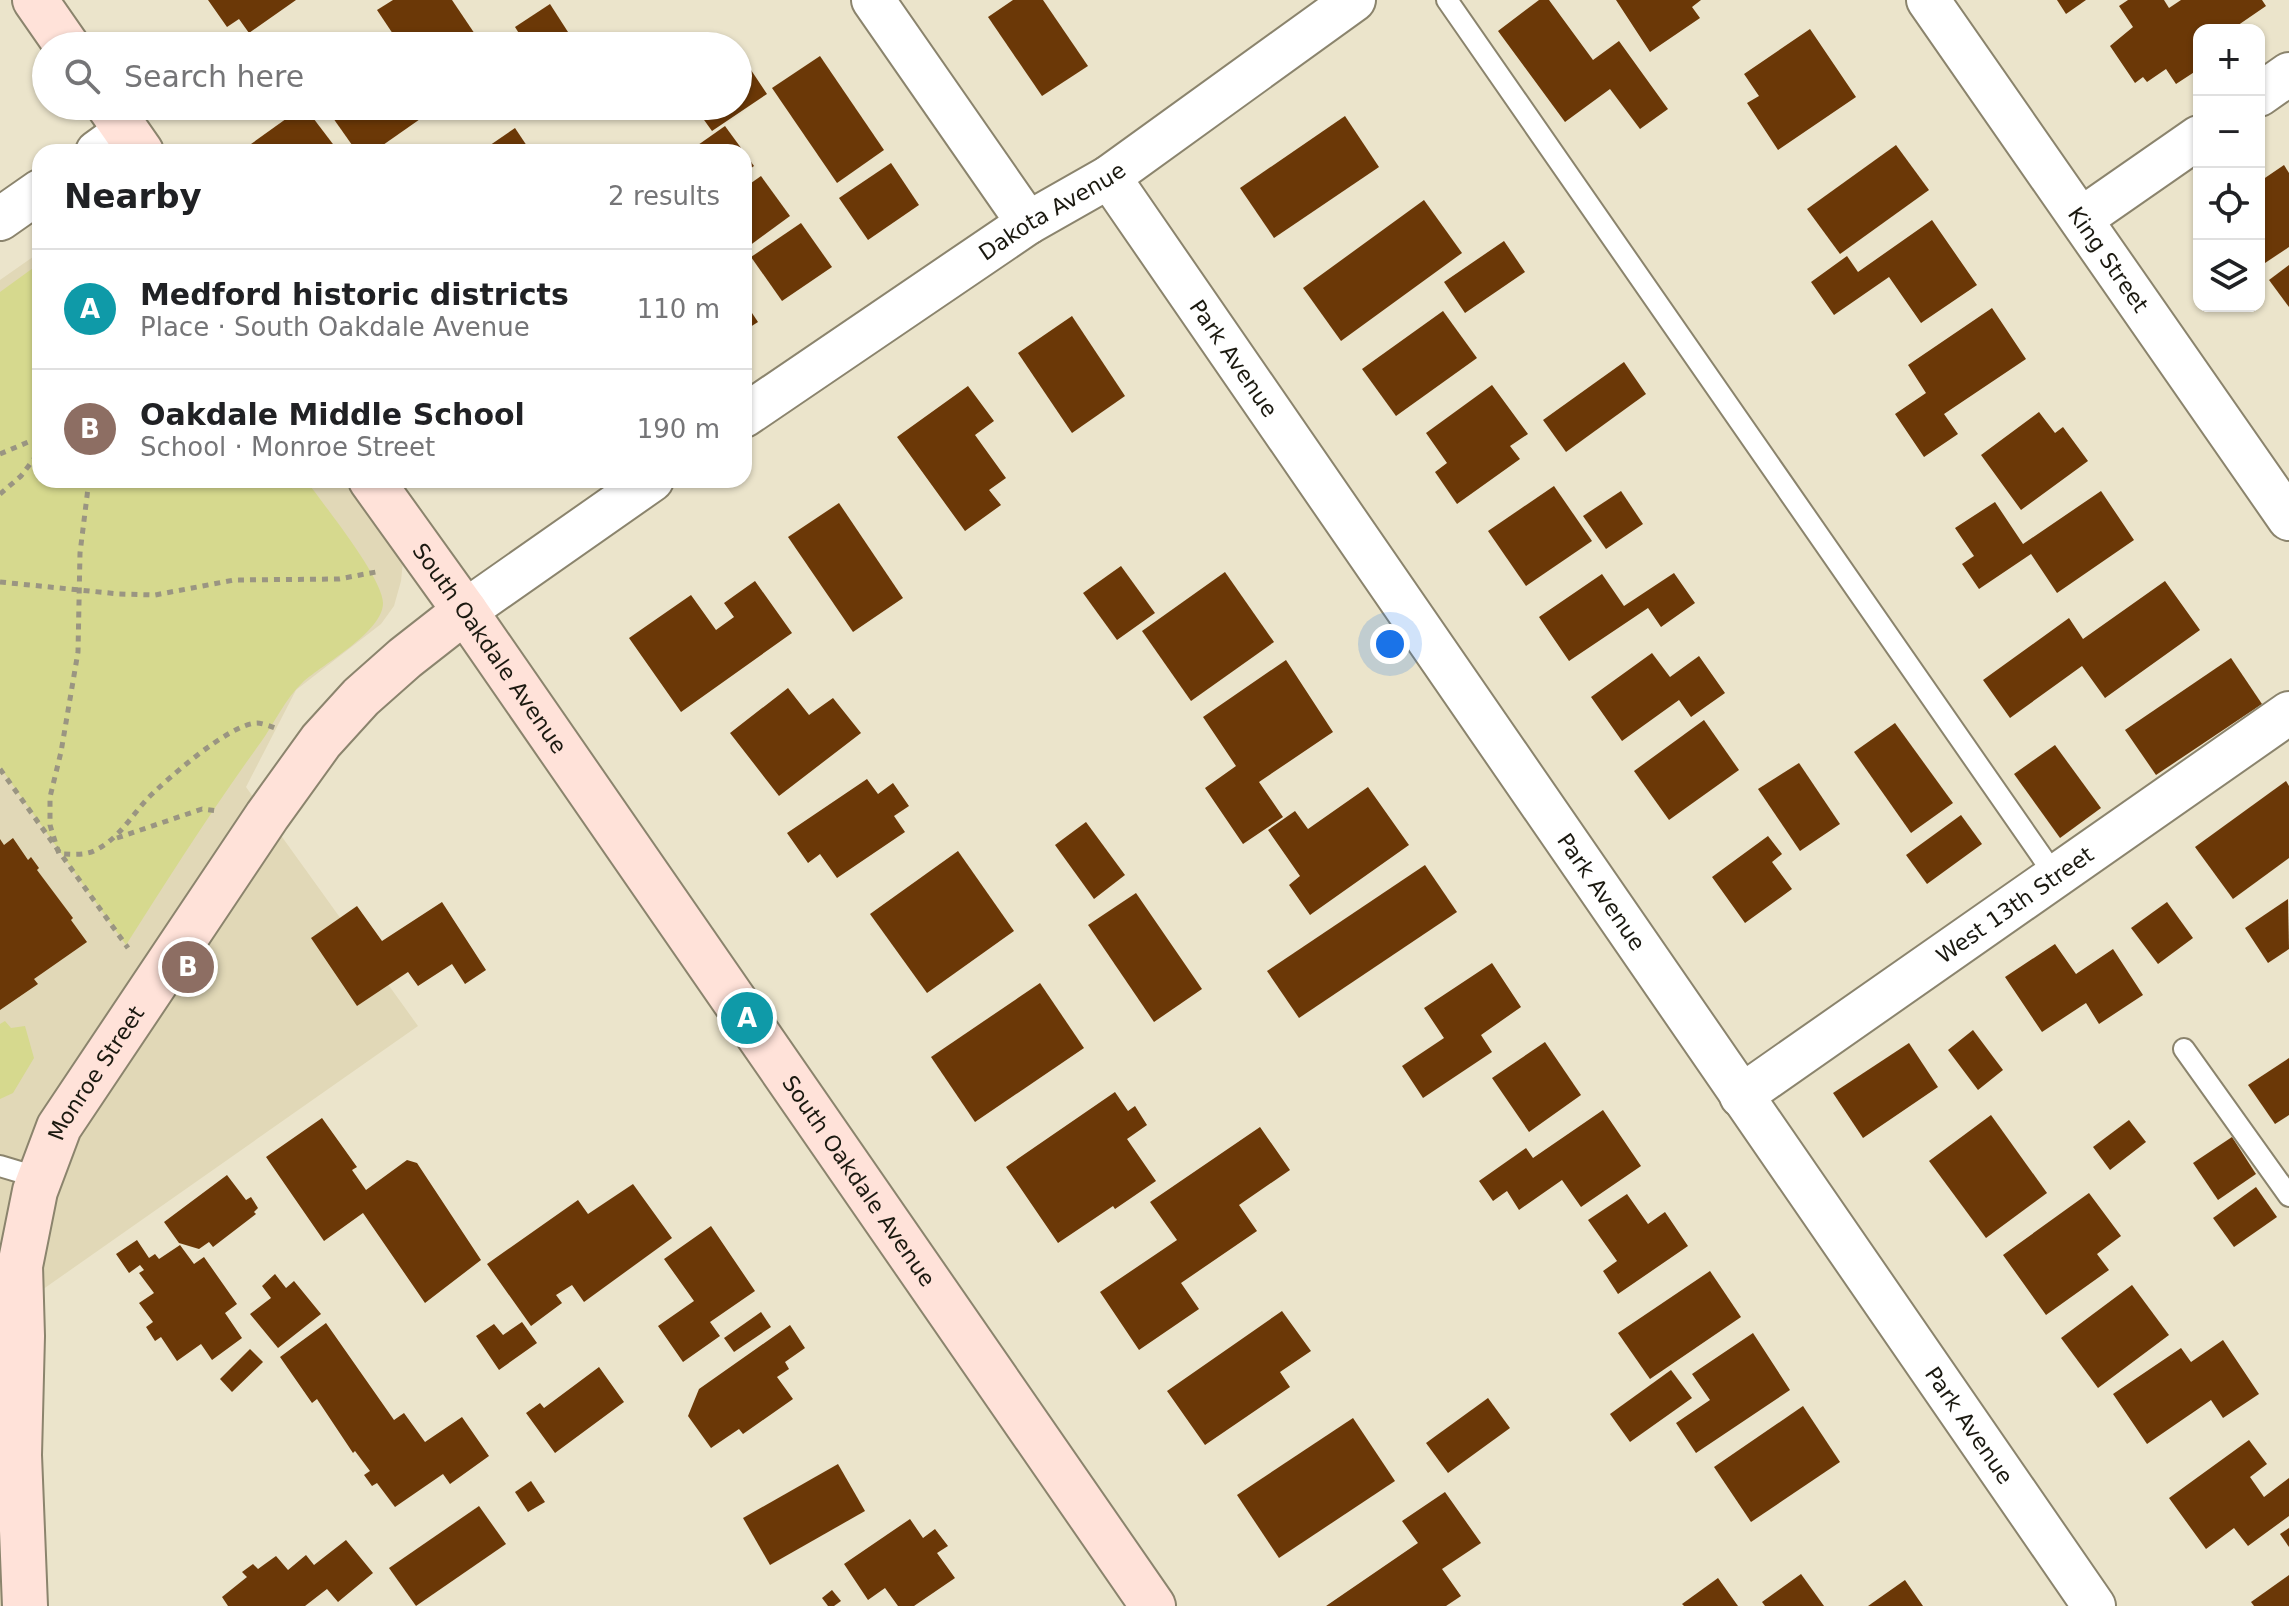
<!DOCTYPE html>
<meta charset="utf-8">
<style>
body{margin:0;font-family:"DejaVu Sans",sans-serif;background:#f2f2f2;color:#202124}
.controls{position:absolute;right:24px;top:24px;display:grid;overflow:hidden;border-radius:16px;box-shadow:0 2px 6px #0004}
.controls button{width:72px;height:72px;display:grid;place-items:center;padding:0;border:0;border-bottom:2px solid #e0e0e0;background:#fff;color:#202124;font:40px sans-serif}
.you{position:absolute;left:1390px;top:644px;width:28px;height:28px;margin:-20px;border:6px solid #fff;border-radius:50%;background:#1a73e8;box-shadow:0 0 0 12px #1a73e833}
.badge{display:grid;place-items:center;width:52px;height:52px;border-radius:50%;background:#2b607c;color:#fff;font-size:26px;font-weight:700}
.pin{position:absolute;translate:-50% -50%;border:4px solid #fff;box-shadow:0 2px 8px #0006}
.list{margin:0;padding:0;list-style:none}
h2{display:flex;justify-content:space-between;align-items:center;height:104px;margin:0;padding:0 32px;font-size:34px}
h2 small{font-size:26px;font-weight:400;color:#757577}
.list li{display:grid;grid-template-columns:52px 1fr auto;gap:24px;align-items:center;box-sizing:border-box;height:120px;padding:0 32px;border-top:2px solid #e0e0e0}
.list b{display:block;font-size:30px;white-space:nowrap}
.list p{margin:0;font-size:26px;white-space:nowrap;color:#757577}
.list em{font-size:26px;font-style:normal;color:#757577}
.icon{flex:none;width:44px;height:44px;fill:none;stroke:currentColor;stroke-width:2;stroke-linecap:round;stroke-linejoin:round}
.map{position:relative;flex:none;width:2289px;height:1606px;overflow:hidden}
.search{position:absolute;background:#fff;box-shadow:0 2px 6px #0004;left:32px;top:32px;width:720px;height:88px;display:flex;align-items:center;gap:20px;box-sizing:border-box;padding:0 28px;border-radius:44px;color:#757577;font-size:30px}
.panel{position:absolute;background:#fff;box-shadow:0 2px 6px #0004;left:32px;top:144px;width:720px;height:344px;border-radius:24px}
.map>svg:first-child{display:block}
.built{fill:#e1d8b7}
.green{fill:#d6d98e}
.building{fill:#6b3807}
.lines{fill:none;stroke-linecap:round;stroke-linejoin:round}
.lane-casing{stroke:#8b846d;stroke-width:24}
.street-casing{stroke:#8b846d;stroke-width:46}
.secondary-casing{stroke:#8b846d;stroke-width:48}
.path{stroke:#9a9582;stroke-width:5;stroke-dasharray:6 6;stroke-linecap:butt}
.lane{stroke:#fff;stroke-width:20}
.street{stroke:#fff;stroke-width:42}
.secondary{stroke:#ffe2d9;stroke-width:44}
.labels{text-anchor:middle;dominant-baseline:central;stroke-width:8;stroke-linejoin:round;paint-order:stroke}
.street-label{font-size:22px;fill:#1b1910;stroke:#ebe4cb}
</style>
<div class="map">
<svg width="2289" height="1606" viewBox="0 0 2289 1606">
<rect width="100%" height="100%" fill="#ebe4cb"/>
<!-- built -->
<polygon class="built" points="40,252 40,480 352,480 403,561 401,581 394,606 381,624 296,690 246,787 418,1026 2,1318 8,1606 0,1606 0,280"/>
<!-- green -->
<g class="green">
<path d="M40,263V480H306C323,504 383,578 383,603C383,632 323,664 303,682C285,699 275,722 261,742C213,808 170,876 126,945L0,767V292Z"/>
<polygon points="5,1021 11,1028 25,1026 34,1058 13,1093 0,1099 0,1024"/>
</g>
<!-- building -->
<g class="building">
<polygon points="208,0 296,0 249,33 239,19 227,27"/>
<polygon points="393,0 452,0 483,46 401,46 377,10"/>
<polygon points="1013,0 1043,0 1088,66 1042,96 988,17"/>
<polygon points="1539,0 1549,0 1593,60 1619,41 1668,109 1640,129 1610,89 1565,122 1498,31"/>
<polygon points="1616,0 1701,0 1692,7 1700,18 1650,52"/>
<polygon points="2057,0 2086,0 2066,14"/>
<polygon points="2128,0 2164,0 2169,8 2181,0 2262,0 2266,6 2231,30 2199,30 2199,69 2176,84 2166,69 2147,82 2143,77 2135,83 2110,46 2133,27 2119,6"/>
<polygon points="550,4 577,46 527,46 515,27"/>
<polygon points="1810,29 1856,97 1778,150 1747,103 1759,96 1744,74"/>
<polygon points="741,55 767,94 712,131 694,106 738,106 738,57"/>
<polygon points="820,56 884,150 837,183 772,88"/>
<polygon points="304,106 339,152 257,152 251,144"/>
<polygon points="350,106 415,106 423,117 373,152 357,152 333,118"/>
<polygon points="440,106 458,106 446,114"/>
<polygon points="1345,116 1379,167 1274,238 1240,188"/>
<polygon points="725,126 744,152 688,152"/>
<polygon points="515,128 531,152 480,152"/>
<polygon points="1896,145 1929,190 1840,254 1807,209"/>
<polygon points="744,152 754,166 744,173"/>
<polygon points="891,163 919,205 868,240 839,198"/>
<polygon points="2284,165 2289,173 2289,247 2262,265 2259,260 2259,182"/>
<polygon points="761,176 790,216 745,249 744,188"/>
<polygon points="1424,200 1462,253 1341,341 1303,288"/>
<polygon points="1932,220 1977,285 1921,323 1889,277 1834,315 1811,282 1847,256 1858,272"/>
<polygon points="801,223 832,267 782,301 751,257"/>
<polygon points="1504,241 1525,272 1465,313 1444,282"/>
<polygon points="2289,265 2289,307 2269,280"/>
<polygon points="744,301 758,322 744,331"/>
<polygon points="1992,308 2026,359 1944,414 1958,434 1924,457 1895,414 1926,393 1908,365"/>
<polygon points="1443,311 1477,358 1396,416 1362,369"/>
<polygon points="1072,316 1125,396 1072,433 1018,353"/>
<polygon points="1624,362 1646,394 1566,452 1543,420"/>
<polygon points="1492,385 1528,434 1510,446 1520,459 1457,504 1435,472 1447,463 1426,433"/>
<polygon points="968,386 994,421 975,435 1006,478 989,490 1001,505 965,531 897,437"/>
<polygon points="2039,412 2055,433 2063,427 2088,461 2021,510 1981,455"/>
<polygon points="1554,486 1592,541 1526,586 1488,531"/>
<polygon points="1621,491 1643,524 1606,549 1583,516"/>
<polygon points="2101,491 2134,540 2057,593 2031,554 1979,589 1962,564 1974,556 1955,528 1995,502 2023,544"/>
<polygon points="839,503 903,598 853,632 788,537"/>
<polygon points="1121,566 1155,613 1117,640 1083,593"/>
<polygon points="1225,572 1274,642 1191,701 1142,631"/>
<polygon points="1674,573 1695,603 1661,627 1648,608 1569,661 1539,617 1602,574 1624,606"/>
<polygon points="755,581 792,633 681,712 629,638 691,595 716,630 734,617 724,603"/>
<polygon points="2165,581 2200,630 2105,698 2082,666 2010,718 1983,680 2069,618 2083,639"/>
<polygon points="1652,653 1670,677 1699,656 1725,693 1691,717 1679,700 1622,741 1591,697"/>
<polygon points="2231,658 2262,704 2156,775 2125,730"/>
<polygon points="1286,660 1333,732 1259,782 1283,817 1243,844 1205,788 1236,766 1203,717"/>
<polygon points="788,688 809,715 833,698 861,733 779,796 730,733"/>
<polygon points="1704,720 1739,770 1669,820 1634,771"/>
<polygon points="1895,723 1953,803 1911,833 1854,752"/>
<polygon points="2055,745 2101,808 2060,838 2014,774"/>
<polygon points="1799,763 1840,824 1800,851 1758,789"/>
<polygon points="867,779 878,794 893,783 909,806 894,816 905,832 837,878 820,854 808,863 787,833"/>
<polygon points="2286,781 2289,786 2289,858 2233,899 2195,847"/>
<polygon points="1368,787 1409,845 1310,915 1289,885 1300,876 1268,830 1295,811 1308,829"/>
<polygon points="1961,815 1982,844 1927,884 1906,855"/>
<polygon points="1086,822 1125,875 1094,899 1055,845"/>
<polygon points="1768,836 1782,854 1772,862 1792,889 1745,923 1712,877"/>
<polygon points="13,838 28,860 31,857 39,868 37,870 73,918 71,920 87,942 34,979 38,984 0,1010 0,839 4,845"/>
<polygon points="958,851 1014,931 927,993 870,914"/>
<polygon points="1425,865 1457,912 1299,1018 1267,971"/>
<polygon points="1136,893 1202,989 1154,1022 1088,925"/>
<polygon points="2288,899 2289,949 2268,963 2245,928"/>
<polygon points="442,902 486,970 465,984 452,964 418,986 408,972 357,1006 311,938 357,906 382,941"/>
<polygon points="2167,902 2193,938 2158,964 2131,928"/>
<polygon points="2055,944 2076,974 2113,949 2143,995 2099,1024 2086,1003 2042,1032 2005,977"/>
<polygon points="1492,963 1521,1007 1481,1035 1492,1052 1423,1098 1402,1066 1444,1038 1424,1008"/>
<polygon points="1040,983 1084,1048 975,1122 931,1057"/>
<polygon points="1973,1030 2003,1070 1978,1090 1948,1050"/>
<polygon points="1545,1042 1581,1095 1529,1132 1492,1078"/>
<polygon points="1909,1043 1938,1087 1863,1138 1833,1093"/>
<polygon points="2289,1058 2289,1115 2275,1124 2248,1085"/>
<polygon points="1115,1092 1128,1111 1135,1106 1147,1125 1127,1139 1156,1181 1115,1209 1113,1206 1058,1243 1006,1167"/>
<polygon points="1603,1110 1641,1166 1581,1207 1562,1180 1519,1210 1507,1191 1493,1201 1479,1181 1526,1148 1533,1158"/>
<polygon points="1991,1115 2047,1193 1986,1238 1929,1161"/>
<polygon points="322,1118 357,1167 352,1170 366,1190 407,1160 417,1163 481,1260 425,1303 363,1213 324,1241 266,1157"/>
<polygon points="2129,1120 2146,1142 2110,1170 2093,1147"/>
<polygon points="1260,1127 1290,1170 1239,1205 1257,1231 1181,1283 1199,1309 1139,1350 1100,1292 1177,1240 1150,1202"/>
<polygon points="2232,1137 2256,1174 2218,1200 2193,1163"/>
<polygon points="227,1175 246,1200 251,1197 258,1208 254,1212 256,1214 213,1247 209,1242 199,1249 179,1243 164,1222"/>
<polygon points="633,1184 672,1238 584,1302 572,1285 556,1295 562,1303 531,1326 487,1264 578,1200 588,1214"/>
<polygon points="2256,1187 2277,1217 2234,1247 2213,1218"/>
<polygon points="2089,1193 2121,1236 2097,1254 2109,1270 2046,1315 2003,1255"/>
<polygon points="1627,1194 1648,1224 1665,1212 1688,1246 1618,1294 1603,1271 1617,1261 1588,1220"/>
<polygon points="711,1226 755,1291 710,1322 720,1336 683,1362 658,1326 694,1301 664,1259"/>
<polygon points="137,1240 149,1258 155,1254 159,1259 180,1245 194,1264 204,1257 237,1304 225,1313 242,1338 212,1360 201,1344 177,1361 161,1337 155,1341 146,1327 153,1322 139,1303 154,1293 139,1273 144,1270 140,1265 129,1273 116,1254"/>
<polygon points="1710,1271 1741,1317 1650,1379 1618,1333"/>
<polygon points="275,1274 286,1288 294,1281 321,1314 278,1348 250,1314 271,1298 262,1286"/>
<polygon points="2132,1285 2169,1335 2098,1388 2061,1338"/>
<polygon points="1282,1311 1311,1351 1280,1372 1290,1387 1205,1445 1167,1391"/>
<polygon points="761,1312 771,1327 734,1352 724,1338"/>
<polygon points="522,1322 537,1343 499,1370 476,1336 494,1324 503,1335"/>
<polygon points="326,1323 394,1420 404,1413 425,1442 462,1417 489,1456 450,1484 443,1474 395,1507 377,1483 372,1486 364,1475 370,1471 355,1451 353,1453 317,1399 312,1403 280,1357"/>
<polygon points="790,1325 805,1348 785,1362 789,1369 777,1377 793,1399 743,1434 739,1429 711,1448 688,1416 699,1389"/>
<polygon points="1753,1333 1790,1390 1696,1453 1676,1423 1710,1400 1692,1374"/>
<polygon points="2223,1340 2259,1394 2223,1418 2211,1400 2147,1444 2113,1394 2181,1348 2191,1362"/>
<polygon points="250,1349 263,1362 232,1392 220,1379"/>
<polygon points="599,1367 624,1402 555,1453 526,1413 540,1403 544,1408"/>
<polygon points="1671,1370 1692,1398 1630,1442 1610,1414"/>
<polygon points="1488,1398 1510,1428 1448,1473 1426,1443"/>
<polygon points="1803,1406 1840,1462 1751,1522 1714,1467"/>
<polygon points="1353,1418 1395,1481 1279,1558 1237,1495"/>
<polygon points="2249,1440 2267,1464 2250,1477 2264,1497 2289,1478 2289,1516 2248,1546 2234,1528 2206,1549 2169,1498"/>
<polygon points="838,1464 865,1511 770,1565 743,1518"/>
<polygon points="531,1481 545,1502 528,1512 515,1492"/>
<polygon points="1445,1492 1481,1543 1442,1569 1461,1596 1446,1606 1326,1606 1418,1543 1402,1521"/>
<polygon points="479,1506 506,1544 416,1606 389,1568"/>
<polygon points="910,1519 923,1538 935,1529 948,1546 937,1553 955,1578 914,1606 898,1606 885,1588 868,1600 844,1564"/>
<polygon points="2289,1528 2289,1547 2280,1534"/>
<polygon points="346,1540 373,1573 338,1602 327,1589 305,1606 228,1606 222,1597 247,1577 242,1572 253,1564 258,1569 276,1556 288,1570 306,1555 314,1565"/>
<polygon points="1801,1574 1824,1606 1765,1606 1762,1602"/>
<polygon points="2289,1575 2289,1606 2254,1606 2251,1602"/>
<polygon points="1718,1578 1738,1606 1684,1606 1682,1604"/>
<polygon points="1905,1580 1923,1606 1868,1606"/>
<polygon points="832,1590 841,1601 834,1606 828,1606 822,1598"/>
</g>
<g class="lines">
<!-- lane casing -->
<g class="lane-casing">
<g id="lane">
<polyline points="1447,0 2056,877"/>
<polyline points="2184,1049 2289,1196"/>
<polyline points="0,1166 40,1178"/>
</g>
</g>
<!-- street casing -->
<g class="street-casing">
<g id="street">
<polyline points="873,0 1028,223"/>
<path id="s1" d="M1928,0L2289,519"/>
<polyline points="2259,95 2289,74"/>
<polyline points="97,152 126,131"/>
<path id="s2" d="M1109,177L2094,1606"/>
<polyline points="0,219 40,191"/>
<polyline points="2081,219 2199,137"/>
<path id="s3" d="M744,416L1028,223L1109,177L1354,0"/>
<polyline points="465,611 652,480"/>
<path id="s4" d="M1741,1096L2289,713"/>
</g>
</g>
<!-- secondary casing -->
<g class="secondary-casing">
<g id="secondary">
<polyline points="35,0 67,46"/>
<polyline points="109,106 141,152"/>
<path id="s5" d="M371,480L465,611L1153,1606"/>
<path id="s6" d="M25,1606L19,1455L22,1336L20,1266L35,1191L59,1127L267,816L321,741L361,697L405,658L465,611"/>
</g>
</g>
<!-- path -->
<g class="path">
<polyline points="0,454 40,437"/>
<path d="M89,480L80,553L78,652L61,752L50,797V825L59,854C71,854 85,856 96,850C119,838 130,818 147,799C167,779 229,724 257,723C262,723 270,726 275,728"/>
<polyline points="0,494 21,476 40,451"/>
<polyline points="0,582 119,594 155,595 234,580 339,579 381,571"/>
<polyline points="0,769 128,948"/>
<polyline points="117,838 202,809 218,811"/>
</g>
<!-- lane -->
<use href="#lane" class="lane"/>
<!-- street -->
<use href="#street" class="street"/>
<!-- secondary -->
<use href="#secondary" class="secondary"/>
</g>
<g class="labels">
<!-- street labels -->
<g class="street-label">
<text stroke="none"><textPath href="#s3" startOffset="370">Dakota Avenue</textPath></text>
<text stroke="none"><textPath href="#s1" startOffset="316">King Street</textPath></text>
<text stroke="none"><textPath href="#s2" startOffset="220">Park Avenue</textPath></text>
<text stroke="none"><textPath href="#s5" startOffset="206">South Oakdale Avenue</textPath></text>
<text stroke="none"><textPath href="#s2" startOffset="868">Park Avenue</textPath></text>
<text stroke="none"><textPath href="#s4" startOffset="334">West 13th Street</textPath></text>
<text stroke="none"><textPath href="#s6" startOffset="550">Monroe Street</textPath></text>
<text stroke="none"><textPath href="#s5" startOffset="854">South Oakdale Avenue</textPath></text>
<text stroke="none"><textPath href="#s2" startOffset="1516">Park Avenue</textPath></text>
</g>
</g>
</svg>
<div class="controls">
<button>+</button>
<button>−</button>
<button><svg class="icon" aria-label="locate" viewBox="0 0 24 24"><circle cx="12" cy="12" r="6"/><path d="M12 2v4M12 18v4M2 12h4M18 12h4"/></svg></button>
<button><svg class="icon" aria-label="layers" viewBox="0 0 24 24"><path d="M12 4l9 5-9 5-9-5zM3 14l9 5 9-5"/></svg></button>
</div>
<div class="you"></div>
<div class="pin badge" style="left:747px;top:1018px;background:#0f9aa8">A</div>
<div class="pin badge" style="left:188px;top:967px;background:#8d6e63">B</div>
<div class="search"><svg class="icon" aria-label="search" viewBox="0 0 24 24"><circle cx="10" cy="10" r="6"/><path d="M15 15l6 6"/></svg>Search here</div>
<section class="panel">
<h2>Nearby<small>2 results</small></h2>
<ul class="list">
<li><span class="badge" style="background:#0f9aa8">A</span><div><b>Medford historic districts</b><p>Place · South Oakdale Avenue</p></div><em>110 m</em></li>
<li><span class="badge" style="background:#8d6e63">B</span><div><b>Oakdale Middle School</b><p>School · Monroe Street</p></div><em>190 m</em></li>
</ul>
</section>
</div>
